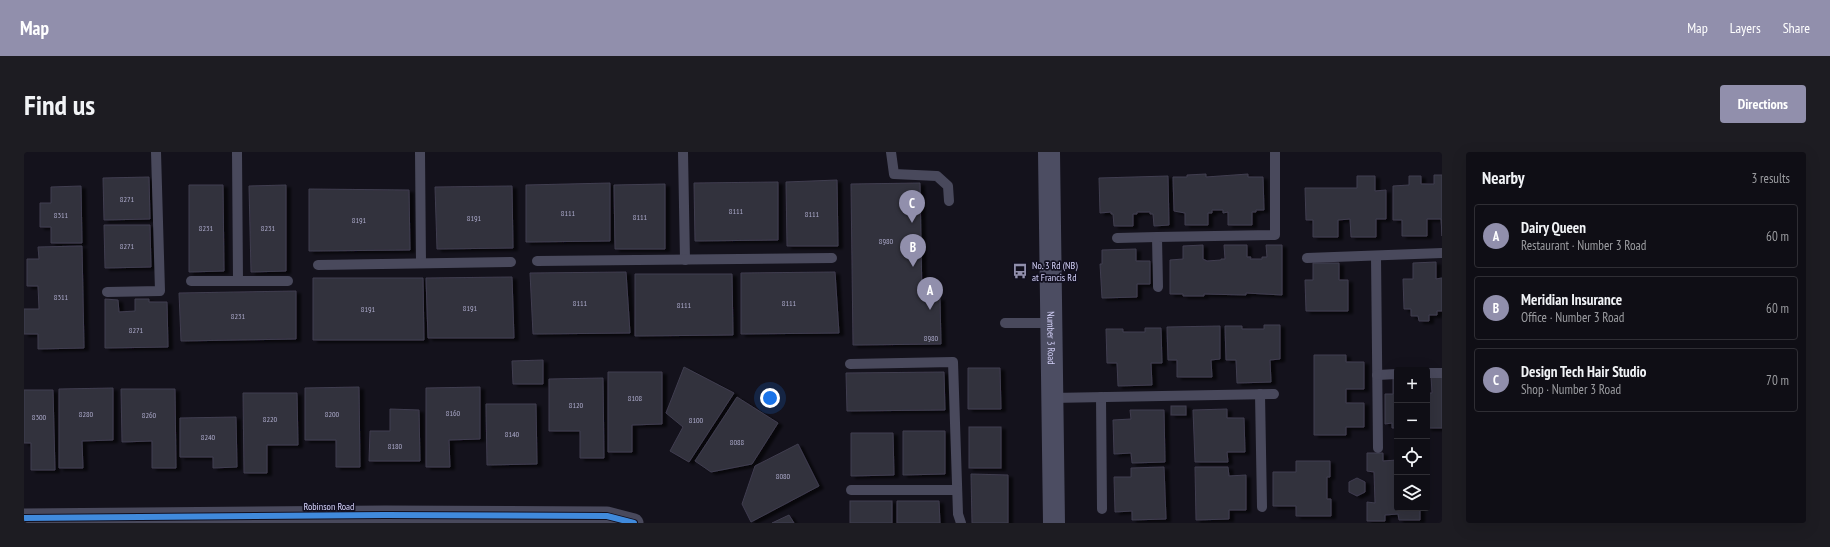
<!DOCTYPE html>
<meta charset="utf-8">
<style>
body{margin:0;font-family:"PT Sans Narrow",sans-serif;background:#1d1c22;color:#f1f3f6}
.controls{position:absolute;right:12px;bottom:12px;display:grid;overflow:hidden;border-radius:4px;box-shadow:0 4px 16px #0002}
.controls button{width:36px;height:36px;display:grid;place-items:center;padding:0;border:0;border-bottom:1px solid #2f2e34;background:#0f0e15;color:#f1f3f6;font:20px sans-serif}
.you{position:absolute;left:746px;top:246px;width:14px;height:14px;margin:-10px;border:3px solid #fff;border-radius:50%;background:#1a73e8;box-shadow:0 0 0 6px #1a73e833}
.badge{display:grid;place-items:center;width:26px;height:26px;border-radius:50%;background:#918fac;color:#fff;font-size:13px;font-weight:700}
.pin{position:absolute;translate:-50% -33px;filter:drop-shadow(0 1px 2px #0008)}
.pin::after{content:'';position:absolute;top:21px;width:14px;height:12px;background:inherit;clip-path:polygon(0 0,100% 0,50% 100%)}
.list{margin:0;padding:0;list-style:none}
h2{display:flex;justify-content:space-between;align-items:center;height:52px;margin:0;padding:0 16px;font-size:17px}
h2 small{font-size:13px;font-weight:400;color:#9b9ca0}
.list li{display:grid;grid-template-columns:26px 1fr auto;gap:12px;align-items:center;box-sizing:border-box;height:64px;margin:0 8px 8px;padding:0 8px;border:1px solid #2f2e34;border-radius:4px}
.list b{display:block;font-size:15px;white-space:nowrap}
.list p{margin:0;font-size:13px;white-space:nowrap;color:#9b9ca0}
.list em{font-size:13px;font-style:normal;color:#9b9ca0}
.icon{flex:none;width:22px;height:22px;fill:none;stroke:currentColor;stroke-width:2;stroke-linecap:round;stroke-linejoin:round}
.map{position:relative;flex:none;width:1418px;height:371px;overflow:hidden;border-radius:4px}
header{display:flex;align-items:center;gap:24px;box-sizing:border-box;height:56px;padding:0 20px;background:#918fac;color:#fff}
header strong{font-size:19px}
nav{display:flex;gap:22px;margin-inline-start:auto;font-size:14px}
.intro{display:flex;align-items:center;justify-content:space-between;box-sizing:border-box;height:96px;padding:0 24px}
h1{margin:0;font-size:28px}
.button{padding:10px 18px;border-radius:4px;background:#918fac;color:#fff;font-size:14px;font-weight:700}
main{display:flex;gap:24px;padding:0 24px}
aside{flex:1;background:#0f0e15;border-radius:4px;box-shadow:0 4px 16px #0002}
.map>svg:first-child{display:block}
.building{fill:#32303e;stroke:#403e4f;filter:url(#shadow)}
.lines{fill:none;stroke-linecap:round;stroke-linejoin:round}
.lane{stroke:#49495c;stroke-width:10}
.street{stroke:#49495c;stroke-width:19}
.secondary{stroke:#4c4d62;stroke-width:22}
.cycleway-casing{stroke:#110f1f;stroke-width:8}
.cycleway{stroke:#408adc;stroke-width:6}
.labels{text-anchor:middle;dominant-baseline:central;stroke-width:3.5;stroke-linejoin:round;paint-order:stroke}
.number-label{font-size:8px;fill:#acaacb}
.poi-label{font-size:10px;fill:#d5d2fa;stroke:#110f1f;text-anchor:start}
.street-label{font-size:10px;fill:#d5d2fa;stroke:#110f1f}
</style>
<header>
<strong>Map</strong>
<nav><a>Map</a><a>Layers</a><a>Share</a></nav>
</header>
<div class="intro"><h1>Find us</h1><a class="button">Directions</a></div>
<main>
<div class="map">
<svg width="1418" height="371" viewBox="0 0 1418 371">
<defs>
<filter id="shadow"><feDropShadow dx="4.5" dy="2.5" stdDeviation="1" flood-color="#0009"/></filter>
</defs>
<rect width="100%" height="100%" fill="#14121c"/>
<!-- building -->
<g class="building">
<polygon points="1182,22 1182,25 1224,22 1224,25 1239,25 1240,58 1232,58 1232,60 1228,60 1228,73 1204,73 1204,60 1199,61 1199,58 1188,58 1188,61 1184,61 1184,73 1161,73 1161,61 1150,59 1149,25 1163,25 1163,23"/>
<polygon points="1410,23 1418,23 1418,84 1417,67 1403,67 1403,84 1378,84 1378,68 1369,68 1369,34 1385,33 1385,24 1397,24 1397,32 1410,32"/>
<polygon points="1144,24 1145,73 1130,74 1129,62 1126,62 1126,60 1113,60 1113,62 1109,62 1109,74 1090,74 1089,62 1087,62 1087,60 1076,61 1075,26"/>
<polygon points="1333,24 1351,24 1351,39 1362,38 1362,67 1352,67 1352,85 1327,85 1326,67 1314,68 1314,85 1289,85 1289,68 1282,68 1281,36 1333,36"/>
<polygon points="125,25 126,67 80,68 79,26"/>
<polygon points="813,28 814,94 763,94 762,30"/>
<polygon points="754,30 754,88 671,89 670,31"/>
<polygon points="586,31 586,89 502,90 502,33"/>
<polygon points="896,31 898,146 916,146 917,192 829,193 827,32"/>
<polygon points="641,32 641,97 591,97 590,33"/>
<polygon points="165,33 199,33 200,119 165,120"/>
<polygon points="262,33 262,119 227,120 225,34"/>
<polygon points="57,34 58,91 27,91 27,75 16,75 16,51 27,51 27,35"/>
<polygon points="488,34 489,96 413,97 411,35"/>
<polygon points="285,37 385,38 386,98 285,99"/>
<polygon points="80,73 126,73 127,115 81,116"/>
<polygon points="1179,93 1179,107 1183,109 1197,108 1197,107 1201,107 1200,93 1223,93 1223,105 1227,105 1226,107 1238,107 1238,105 1243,105 1242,93 1258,93 1258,143 1222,141 1222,143 1180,142 1180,144 1159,144 1159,142 1146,142 1146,108 1159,107 1159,94"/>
<polygon points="58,94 60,196 14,197 14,182 0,182 0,157 15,157 14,134 3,134 3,107 15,107 14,95"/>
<polygon points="1112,97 1112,109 1126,109 1126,132 1113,132 1113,145 1078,146 1076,112 1078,112 1078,98"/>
<polygon points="1412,110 1412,127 1418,126 1418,159 1413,159 1413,163 1405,163 1405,169 1395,169 1394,164 1387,164 1387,157 1380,157 1379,127 1389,127 1389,111"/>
<polygon points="1289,111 1315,111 1315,128 1324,128 1324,159 1282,159 1281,128 1289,128"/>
<polygon points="602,120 606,181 509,182 506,121"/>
<polygon points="811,120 815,181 717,182 717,121"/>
<polygon points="611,122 708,122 709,183 611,184"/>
<polygon points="488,125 490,186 404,186 402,126"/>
<polygon points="289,126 399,126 400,188 289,188"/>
<polygon points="272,139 272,187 157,189 155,141"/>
<polygon points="81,147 94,148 95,160 111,159 111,147 125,147 125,150 143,150 144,195 81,196"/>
<polygon points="1240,173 1256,173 1256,207 1246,208 1247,230 1213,231 1212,208 1202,208 1201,174 1218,174 1218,177 1240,177"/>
<polygon points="1196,174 1196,207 1187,208 1188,225 1153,225 1153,208 1144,208 1143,175"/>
<polygon points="1121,176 1137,176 1138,211 1127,211 1128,233 1094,234 1093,211 1083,211 1082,177 1099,177 1099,180 1121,180"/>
<polygon points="1290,203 1322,203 1322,210 1340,210 1340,237 1322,237 1322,251 1340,251 1340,275 1322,275 1322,283 1290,283"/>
<polygon points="519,208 519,232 489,232 488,209"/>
<polygon points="660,215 710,241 665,310 646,299 659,275 642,261"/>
<polygon points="944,216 976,216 977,257 944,257"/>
<polygon points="584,220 638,220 638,272 608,273 608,300 584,300"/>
<polygon points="920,220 921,258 823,259 822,221"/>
<polygon points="1407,224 1418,224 1418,276 1403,276 1403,241 1408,241"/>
<polygon points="1369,225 1373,225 1373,276 1368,276 1368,271 1361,272 1361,242 1369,242"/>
<polygon points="579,226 580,306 556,306 556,279 525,279 525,227"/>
<polygon points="335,235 336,315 312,315 312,288 281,288 281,236"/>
<polygon points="456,235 456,287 425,288 426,315 402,315 402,236"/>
<polygon points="89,236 89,288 58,289 59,316 35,316 35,237"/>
<polygon points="97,237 151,237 152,316 128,316 128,289 98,290"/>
<polygon points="0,238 29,238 31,318 7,318 7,291 0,291"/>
<polygon points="219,241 273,241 274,293 243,293 243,321 220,321"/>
<polygon points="713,245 754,271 728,312 687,320 671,309"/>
<polygon points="462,252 512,252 513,312 463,313"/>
<rect x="1147" y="254" width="15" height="9"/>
<polygon points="366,257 395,258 396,309 345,309 346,279 366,279"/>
<polygon points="1203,257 1203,266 1220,266 1221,300 1203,300 1204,310 1171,310 1169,258"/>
<polygon points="1106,258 1140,258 1141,310 1108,311 1107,301 1090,302 1089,268 1107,267"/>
<polygon points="212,265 213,315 189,316 189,305 156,305 156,266"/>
<rect x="945" y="275" width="32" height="41"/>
<polygon points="879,279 921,279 921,322 879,323"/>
<polygon points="827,281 869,281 870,323 827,324"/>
<polygon points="774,292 795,334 727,370 718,352 731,314"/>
<polygon points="1343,301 1359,301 1359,309 1373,308 1373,356 1396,356 1396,368 1375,368 1374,362 1361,363 1361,369 1343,369 1343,350 1351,351 1350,320 1343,319"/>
<polygon points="1272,309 1306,309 1306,325 1303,325 1303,347 1307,347 1307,364 1272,364 1272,354 1249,354 1249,320 1272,320"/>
<polygon points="1140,315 1142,367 1108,368 1108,359 1091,360 1090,325 1107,325 1107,316"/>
<polygon points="1171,315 1204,315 1205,324 1222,323 1222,358 1205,358 1205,367 1172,368"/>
<polygon points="947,322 984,323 984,371 948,371"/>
<polygon points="1333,326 1341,330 1341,340 1333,344 1325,340 1325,330"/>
<rect x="826" y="349" width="42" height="22"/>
<polygon points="873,349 915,349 916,371 873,371"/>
<polygon points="765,363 770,371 748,371"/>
</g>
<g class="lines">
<!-- lane -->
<g class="lane">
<polyline points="213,0 214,129"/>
<polyline points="396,0 397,111"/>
<polyline points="659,0 661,108"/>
<polyline points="867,0 870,22 913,24 924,34 925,49"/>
<polyline points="1093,86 1133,85"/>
<polyline points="1352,104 1354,296"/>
<polyline points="1283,106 1418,101"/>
<polyline points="513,109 808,106"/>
<polyline points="294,113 487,110"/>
<polyline points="167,129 264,129"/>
<polyline points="1134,135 1133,85 1251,83 1251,0"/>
<polyline points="83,140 136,139 132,0"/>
<polyline points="981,171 1026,171"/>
<polyline points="826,212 929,210 934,362 937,371"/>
<polyline points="1403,221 1418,221"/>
<polyline points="1353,223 1373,222"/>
<polyline points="1236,242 1238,355"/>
<polyline points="1077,245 1078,357"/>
<polyline points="1027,246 1250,242"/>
<polyline points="827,338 933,338"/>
</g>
<!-- street -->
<polyline class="street" points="0,366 361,363 583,364 610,371"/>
<!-- secondary -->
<path class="secondary" id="s1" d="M1025,0L1030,371"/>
<!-- cycleway casing -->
<g class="cycleway-casing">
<polyline id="cycleway" points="0,366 361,363 583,364 610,371"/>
</g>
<!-- cycleway -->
<use href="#cycleway" class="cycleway"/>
</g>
<!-- icons -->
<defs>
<g id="bus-bare" transform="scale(1.2)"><path d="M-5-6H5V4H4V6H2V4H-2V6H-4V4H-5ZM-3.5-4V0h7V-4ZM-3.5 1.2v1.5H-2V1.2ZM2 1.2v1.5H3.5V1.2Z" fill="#918fac" stroke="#110f1f" stroke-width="2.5" paint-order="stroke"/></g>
</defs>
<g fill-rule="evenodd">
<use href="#bus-bare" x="996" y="119"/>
</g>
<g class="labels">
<!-- number labels -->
<g class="number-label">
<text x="103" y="47">8271</text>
<text x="712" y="59">8111</text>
<text x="544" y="61">8111</text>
<text x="788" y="62">8111</text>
<text x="37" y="63">8311</text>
<text x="616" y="65">8111</text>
<text x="450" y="66">8191</text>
<text x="335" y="68">8191</text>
<text x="182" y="76">8231</text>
<text x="244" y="76">8231</text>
<text x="862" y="89">8980</text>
<text x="103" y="94">8271</text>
<text x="37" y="145">8311</text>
<text x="556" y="151">8111</text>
<text x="765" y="151">8111</text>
<text x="660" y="153">8111</text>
<text x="446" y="156">8191</text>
<text x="344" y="157">8191</text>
<text x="214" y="164">8231</text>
<text x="112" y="178">8271</text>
<text x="907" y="186">8980</text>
<text x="611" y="246">8108</text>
<text x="552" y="253">8120</text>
<text x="429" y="261">8160</text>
<text x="62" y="262">8280</text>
<text x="308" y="262">8200</text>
<text x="125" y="263">8260</text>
<text x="15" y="265">8300</text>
<text x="246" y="267">8220</text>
<text x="672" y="268">8100</text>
<text x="488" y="282">8140</text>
<text x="184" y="285">8240</text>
<text x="713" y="290">8088</text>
<text x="371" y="294">8180</text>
<text x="759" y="324">8080</text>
</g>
<!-- poi labels -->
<g class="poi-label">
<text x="1008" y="113">No. 3 Rd (NB)<tspan x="1008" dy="12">at Francis Rd</tspan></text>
</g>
<!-- street labels -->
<g class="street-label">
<text stroke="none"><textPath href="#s1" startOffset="186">Number 3 Road</textPath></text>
<text x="305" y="354">Robinson Road</text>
</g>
</g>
</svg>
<div class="controls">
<button>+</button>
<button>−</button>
<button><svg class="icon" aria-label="locate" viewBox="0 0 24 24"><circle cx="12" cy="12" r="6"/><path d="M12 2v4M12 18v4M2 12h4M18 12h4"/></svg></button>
<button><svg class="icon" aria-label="layers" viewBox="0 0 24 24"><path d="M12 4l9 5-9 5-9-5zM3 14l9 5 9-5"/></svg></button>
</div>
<div class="you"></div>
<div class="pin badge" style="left:906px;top:158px">A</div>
<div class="pin badge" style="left:889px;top:115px">B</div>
<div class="pin badge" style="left:888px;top:71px">C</div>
</div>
<aside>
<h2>Nearby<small>3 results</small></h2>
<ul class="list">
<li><span class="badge">A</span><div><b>Dairy Queen</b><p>Restaurant · Number 3 Road</p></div><em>60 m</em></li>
<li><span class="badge">B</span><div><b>Meridian Insurance</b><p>Office · Number 3 Road</p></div><em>60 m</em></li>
<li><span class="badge">C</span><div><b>Design Tech Hair Studio</b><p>Shop · Number 3 Road</p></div><em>70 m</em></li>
</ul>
</aside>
</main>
